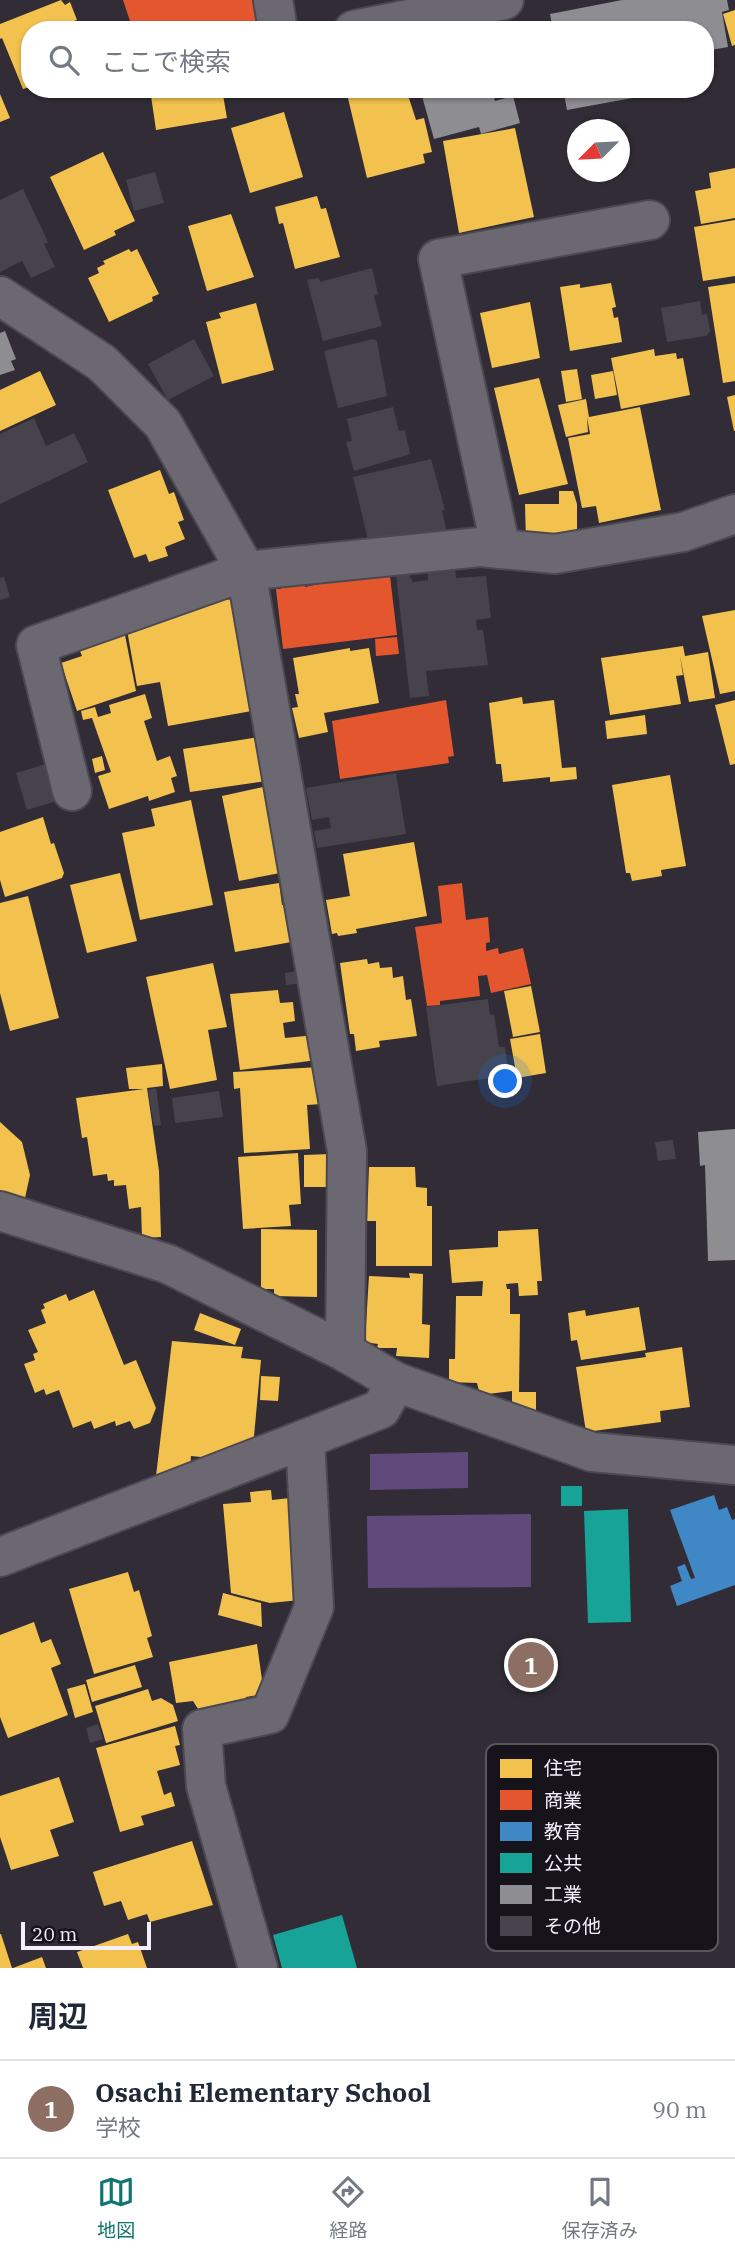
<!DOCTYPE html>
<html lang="ja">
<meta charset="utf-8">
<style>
body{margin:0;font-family:"IBM Plex Serif","Noto Sans JP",serif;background:#f2f2f3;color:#1f2937}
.compass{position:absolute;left:567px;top:119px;width:63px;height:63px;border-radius:50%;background:#fff;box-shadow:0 2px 5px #0004;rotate:246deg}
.scale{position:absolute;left:21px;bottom:18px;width:130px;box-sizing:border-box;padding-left:7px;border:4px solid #f4effb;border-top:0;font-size:19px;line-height:24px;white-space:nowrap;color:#f4effb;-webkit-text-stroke:5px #17131b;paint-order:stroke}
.you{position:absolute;left:506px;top:1082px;width:24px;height:24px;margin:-18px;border:5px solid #fff;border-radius:50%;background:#1a73e8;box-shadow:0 0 0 10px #1a73e833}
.badge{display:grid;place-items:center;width:46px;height:46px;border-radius:50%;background:#0f766e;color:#fff;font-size:23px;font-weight:700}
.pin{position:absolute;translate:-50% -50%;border:4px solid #fff;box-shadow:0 2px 7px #0006}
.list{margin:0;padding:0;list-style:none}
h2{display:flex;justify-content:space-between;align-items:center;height:91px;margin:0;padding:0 28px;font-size:30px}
h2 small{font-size:23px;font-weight:400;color:#747a83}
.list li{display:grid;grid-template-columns:46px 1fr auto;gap:21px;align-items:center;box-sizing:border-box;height:98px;padding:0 28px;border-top:2px solid #e0e1e3}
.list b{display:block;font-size:26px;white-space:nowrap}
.list p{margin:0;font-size:23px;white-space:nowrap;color:#747a83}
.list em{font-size:23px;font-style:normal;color:#747a83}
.icon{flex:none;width:38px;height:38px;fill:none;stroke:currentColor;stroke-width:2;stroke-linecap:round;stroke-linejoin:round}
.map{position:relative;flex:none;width:735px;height:1968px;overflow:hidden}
.search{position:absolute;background:#fff;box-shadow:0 2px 5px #0004;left:21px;right:21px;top:21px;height:77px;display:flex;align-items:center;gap:18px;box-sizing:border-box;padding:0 24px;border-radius:28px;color:#747a83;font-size:26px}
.sheet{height:189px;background:#fff}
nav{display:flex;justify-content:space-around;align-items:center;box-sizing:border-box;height:98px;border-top:2px solid #e0e1e3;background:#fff;font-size:19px;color:#747a83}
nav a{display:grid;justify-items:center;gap:4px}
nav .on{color:#0f766e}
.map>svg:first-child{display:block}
.water{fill:#60497b}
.homes{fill:#f2c14e}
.shops{fill:#e4572e}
.schools{fill:#3f88c5}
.public{fill:#17a398}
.industry{fill:#8d8d92}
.building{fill:#47434c}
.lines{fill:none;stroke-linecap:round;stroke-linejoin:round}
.minor-casing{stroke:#4c4851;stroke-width:42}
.minor{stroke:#6c6871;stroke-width:38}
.key{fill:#17131b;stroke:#59555e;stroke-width:2}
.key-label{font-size:19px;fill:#f4effb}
</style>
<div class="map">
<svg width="735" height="1968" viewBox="0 0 735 1968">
<rect width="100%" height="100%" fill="#312c36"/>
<!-- water -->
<g class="water">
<polygon points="468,1452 468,1488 370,1490 370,1454"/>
<polygon points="531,1514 531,1587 368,1588 367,1516"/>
</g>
<!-- homes -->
<g class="homes">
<polygon points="61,0 65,5 70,2 77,20 71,22 75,30 30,30 30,87 23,89 2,38 0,39 0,24"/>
<polygon points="735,10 735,45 732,46 723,14"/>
<polygon points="150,89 222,89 227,118 156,130"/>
<polygon points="365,89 406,89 416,120 424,118 432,152 423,154 425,163 367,178 347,94"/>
<polygon points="0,94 10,118 0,122"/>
<polygon points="284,112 303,177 250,193 231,128"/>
<polygon points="515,128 534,217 459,233 443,141"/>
<polygon points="103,152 135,221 114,231 116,235 84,250 50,177"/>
<polygon points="735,168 735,218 701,224 695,191 711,188 709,173"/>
<polygon points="317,196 321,209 326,208 340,257 295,269 283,223 279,224 275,207"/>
<polygon points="231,214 254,277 207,291 188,226"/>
<polygon points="735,220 735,276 703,281 694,227"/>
<polygon points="129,249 131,252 137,249 159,294 152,297 153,301 109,322 88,278 99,273 97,268 105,264 103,261"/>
<polygon points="611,283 616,307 612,308 614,318 618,317 622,342 570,351 560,287 580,284 580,288"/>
<polygon points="735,283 735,381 723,383 708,287"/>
<polygon points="530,302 540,358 492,368 480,313"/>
<polygon points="256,303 274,370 222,384 206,322 221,318 219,313"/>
<polygon points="654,349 655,356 676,353 677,359 683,358 690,395 621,409 611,358"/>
<polygon points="577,369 582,399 566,402 561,371"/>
<polygon points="40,371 56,405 0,431 0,390"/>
<polygon points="613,371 617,395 595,399 591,375"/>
<polygon points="539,378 568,484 519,495 494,388"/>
<polygon points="735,395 735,431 734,431 727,397"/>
<polygon points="586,399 589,417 640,407 661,510 599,523 596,506 582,508 568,438 590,434 587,417 588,432 566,437 558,405"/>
<polygon points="160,470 169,494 174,492 184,520 178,522 185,539 165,547 168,556 149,562 146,554 134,558 108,490"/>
<polygon points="559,491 573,491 577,504 577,542 526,542 525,504 559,504"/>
<polygon points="243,598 263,709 168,726 160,682 137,686 127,630 215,601"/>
<polygon points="735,610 735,691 720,694 702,616"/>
<polygon points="124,630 136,691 77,711 61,663 82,656 78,646"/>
<polygon points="683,646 685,656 708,652 715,698 689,702 680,656 683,675 676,676 681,704 610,715 601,658"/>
<polygon points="350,648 350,651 369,648 379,703 324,713 328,732 299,738 292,708 298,707 295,694 299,694 293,658"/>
<polygon points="145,694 152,718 144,721 157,761 170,756 177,776 171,778 175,792 149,801 148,796 109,809 98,776 111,772 92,718 83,720 81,711 95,707 98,717 111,713 109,705"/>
<polygon points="522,697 523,704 554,700 562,768 576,767 577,779 550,782 550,777 503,782 501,764 496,764 489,703"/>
<polygon points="735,700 735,764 730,765 715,705"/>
<polygon points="645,715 647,734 607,739 605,721"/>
<polygon points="260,737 267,781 190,792 183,749"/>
<polygon points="102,756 105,770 95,773 92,759"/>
<polygon points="670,775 686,866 661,870 662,876 632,881 630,873 626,873 612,785"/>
<polygon points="263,787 280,873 239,881 222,796"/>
<polygon points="191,800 213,905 140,920 122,833 155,826 151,809"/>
<polygon points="43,817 51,844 54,843 64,873 62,878 5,897 0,880 0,832"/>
<polygon points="414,842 427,916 356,929 357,933 338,936 337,933 332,934 326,900 350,896 343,854"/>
<polygon points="120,873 137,941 87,953 70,885"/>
<polygon points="279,883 282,905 290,903 297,941 235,952 224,892"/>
<polygon points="28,896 59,1018 10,1031 0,993 0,903"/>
<polygon points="367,959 368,964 379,962 380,968 392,967 393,978 403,976 406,1000 411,999 417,1036 379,1041 380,1047 356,1051 354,1034 350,1034 340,963"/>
<polygon points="213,963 227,1027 208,1030 217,1080 170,1089 146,977"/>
<polygon points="531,986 540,1032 513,1037 504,991"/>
<polygon points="278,990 280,1003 293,1002 295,1021 283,1023 285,1038 315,1035 317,1060 240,1070 230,994"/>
<polygon points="540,1034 546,1073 517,1078 510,1039"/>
<polygon points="162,1064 163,1086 147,1088 159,1171 161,1237 142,1238 141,1207 129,1209 126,1185 114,1186 114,1180 108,1181 107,1174 93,1176 87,1137 82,1138 76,1098 144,1089 129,1089 126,1068"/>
<polygon points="319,1067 321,1104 307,1105 310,1149 244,1153 240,1088 234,1089 233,1072"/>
<polygon points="0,1122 22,1142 30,1175 25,1198 0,1192"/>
<polygon points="298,1153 301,1204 289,1205 291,1226 243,1229 238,1157"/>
<polygon points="330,1154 330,1187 304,1187 304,1155"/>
<polygon points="369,1167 415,1167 416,1187 427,1188 427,1206 432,1206 432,1266 376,1266 376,1221 367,1221"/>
<polygon points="261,1229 317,1230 317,1297 274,1296 274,1289 261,1289"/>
<polygon points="538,1229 542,1281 537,1281 538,1295 519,1296 518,1283 506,1284 507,1289 510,1289 510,1314 520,1314 519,1392 536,1392 536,1419 512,1410 512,1391 480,1395 477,1383 449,1382 449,1359 455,1359 456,1296 482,1296 483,1281 452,1283 449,1250 498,1247 498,1231"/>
<polygon points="409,1273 423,1274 422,1324 430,1325 429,1358 396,1356 397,1348 377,1348 378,1344 365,1342 369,1276 410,1278"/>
<polygon points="94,1290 124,1365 136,1360 156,1408 150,1423 134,1429 130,1421 116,1426 115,1421 94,1429 91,1421 73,1428 59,1390 46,1395 44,1389 35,1393 24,1364 35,1360 33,1354 38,1352 28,1330 46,1323 41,1310 45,1308 43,1304 66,1294 69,1301"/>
<polygon points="639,1307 646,1350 581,1360 577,1340 571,1341 568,1313 585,1310 586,1316"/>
<polygon points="200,1313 241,1329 235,1345 194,1330"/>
<polygon points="172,1341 243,1347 241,1358 261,1360 253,1447 222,1459 191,1456 190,1472 173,1478 156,1476"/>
<polygon points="682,1347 690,1407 660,1411 661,1422 586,1432 576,1367 646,1357 645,1353"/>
<polygon points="261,1376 280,1377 278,1401 260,1400"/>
<polygon points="271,1490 272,1500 290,1498 292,1571 297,1570 300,1600 270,1603 231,1593 223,1504 251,1502 250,1492"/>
<polygon points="128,1572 134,1592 139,1590 152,1636 147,1638 153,1657 94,1674 69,1589"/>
<polygon points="223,1593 261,1603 262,1627 218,1615"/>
<polygon points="34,1622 41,1643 51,1639 61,1664 51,1668 68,1715 8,1738 0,1717 0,1635"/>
<polygon points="257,1644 264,1694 246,1697 246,1704 200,1712 193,1701 176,1703 169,1662"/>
<polygon points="135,1665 142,1687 92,1702 86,1680"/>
<polygon points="85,1684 93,1712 75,1718 67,1689"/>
<polygon points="148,1689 152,1701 161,1698 173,1705 178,1721 106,1743 95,1706"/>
<polygon points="175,1726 180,1745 175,1746 180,1765 157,1771 164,1795 171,1792 175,1806 141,1816 144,1825 120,1832 96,1748"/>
<polygon points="59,1777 74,1822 50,1830 59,1856 11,1870 0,1837 0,1796"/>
<polygon points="192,1841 213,1905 150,1922 147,1914 128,1920 121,1901 104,1906 93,1872"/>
<polygon points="0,1934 1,1934 12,1968 0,1968"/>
<polygon points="128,1934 132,1944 138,1942 147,1968 83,1968 77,1952"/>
<polygon points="42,1957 46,1968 13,1968"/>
</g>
<!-- shops -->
<g class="shops">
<polygon points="123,0 253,0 263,30 133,30"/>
<polygon points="356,576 357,580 390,576 397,635 283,649 276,589 281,589 280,584 303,581 305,587"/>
<polygon points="397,637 399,654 376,656 375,639"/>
<polygon points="446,700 454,756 448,757 449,763 340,779 332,721"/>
<polygon points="462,883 466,920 488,917 490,942 486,943 486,951 498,948 499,954 523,948 531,984 491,993 487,975 478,976 480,996 440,1001 440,1005 427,1006 415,927 442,923 438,886"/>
</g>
<!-- schools -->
<polygon class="schools" points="714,1495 719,1510 727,1507 732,1520 735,1519 735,1585 677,1606 670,1586 682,1581 677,1567 685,1564 691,1579 695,1578 670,1510"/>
<!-- public -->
<g class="public">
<rect x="561" y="1486" width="21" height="20"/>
<polygon points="628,1509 631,1622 588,1623 584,1511"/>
<polygon points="342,1915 357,1968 282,1968 273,1935"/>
</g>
<!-- industry -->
<g class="industry">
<polygon points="622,0 727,0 729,10 722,12 728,47 705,51 705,30 553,30 550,14"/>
<polygon points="420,89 492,89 495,101 513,96 520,123 481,134 479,127 434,139"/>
<polygon points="563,89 664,89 665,92 567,110"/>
<polygon points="5,331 16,359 11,361 15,370 0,375 0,333"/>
<polygon points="735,1129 735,1260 708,1261 705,1165 700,1166 698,1132"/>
</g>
<!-- building -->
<g class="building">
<polygon points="155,172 164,203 134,211 126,180"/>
<polygon points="23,189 48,242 44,244 55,267 31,278 22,261 0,272 0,200"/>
<polygon points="372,268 378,294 374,296 382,326 323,341 307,280 319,278 320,282"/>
<polygon points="700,301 702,315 707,314 710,332 706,336 667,342 661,308"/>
<polygon points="194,339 214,376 168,400 148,364"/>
<polygon points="373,339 377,341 387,396 338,408 324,351"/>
<polygon points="393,407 399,431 405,430 410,454 354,471 346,442 352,441 347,419"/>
<polygon points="34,418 46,446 74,433 88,462 0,504 0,434"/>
<polygon points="431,459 445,510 442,510 447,534 370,548 353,477"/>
<polygon points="455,570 456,578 486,576 491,618 476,620 477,630 483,630 488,665 426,671 429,696 410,698 396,574 408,573 413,582 428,580 428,573"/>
<polygon points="4,577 10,597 0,600 0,578"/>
<polygon points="59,760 70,797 27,810 16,773"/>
<polygon points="396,773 406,834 317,848 314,831 331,828 329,817 312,820 306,788"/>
<polygon points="303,970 305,983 286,985 285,973"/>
<polygon points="488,999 490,1015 494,1014 499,1047 505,1047 508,1071 502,1072 503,1076 437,1086 426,1007"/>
<polygon points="156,1088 161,1125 154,1126 148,1090"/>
<polygon points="219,1091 223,1117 175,1123 172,1098"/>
<polygon points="673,1140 676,1159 658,1161 655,1142"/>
<polygon points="98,1724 103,1739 90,1743 86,1728"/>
</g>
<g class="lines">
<!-- minor casing -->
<g class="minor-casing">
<g id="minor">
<polyline points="273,0 278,30"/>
<polyline points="354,30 504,0"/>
<polyline points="0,296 102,363 163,424 246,571 347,1151 345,1352"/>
<polyline points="501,549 438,259 650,220"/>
<polyline points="72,791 36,645 246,571 480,547 555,554 683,532 735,514"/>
<polyline points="0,1211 168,1264 345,1352 396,1382 592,1452 735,1465"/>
<polyline points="0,1557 305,1439"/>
<polyline points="258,1968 206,1786 202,1729 270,1714 314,1607 305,1439 381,1409 396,1382"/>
</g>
</g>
<!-- minor -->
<use href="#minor" class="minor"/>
</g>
<!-- legend -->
<rect x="486" y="1744" width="232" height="207" rx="10" class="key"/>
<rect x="500" y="1759" width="32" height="19" fill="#f2c14e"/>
<rect x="500" y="1790" width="32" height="20" fill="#e4572e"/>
<rect x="500" y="1822" width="32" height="19" fill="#3f88c5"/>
<rect x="500" y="1853" width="32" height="20" fill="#17a398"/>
<rect x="500" y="1885" width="32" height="19" fill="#8d8d92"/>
<rect x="500" y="1916" width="32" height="20" fill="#47434c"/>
<g class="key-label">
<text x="544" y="1775">住宅</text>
<text x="544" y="1807">商業</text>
<text x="544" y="1838">教育</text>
<text x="544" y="1870">公共</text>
<text x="544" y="1901">工業</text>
<text x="544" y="1933">その他</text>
</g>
</svg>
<svg class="compass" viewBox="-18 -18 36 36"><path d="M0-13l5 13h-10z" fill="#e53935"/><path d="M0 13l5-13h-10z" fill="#747a83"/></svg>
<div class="scale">20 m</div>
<div class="you"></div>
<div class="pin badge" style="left:531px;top:1665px;background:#8d6e63">1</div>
<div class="search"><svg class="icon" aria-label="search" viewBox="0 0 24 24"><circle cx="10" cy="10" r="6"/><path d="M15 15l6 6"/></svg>ここで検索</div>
</div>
<section class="sheet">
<h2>周辺<small></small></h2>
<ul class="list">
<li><span class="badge" style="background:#8d6e63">1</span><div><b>Osachi Elementary School</b><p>学校</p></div><em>90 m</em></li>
</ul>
</section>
<nav>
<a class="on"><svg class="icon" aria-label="map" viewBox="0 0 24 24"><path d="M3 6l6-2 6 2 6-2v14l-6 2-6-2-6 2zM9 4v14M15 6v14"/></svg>地図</a>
<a><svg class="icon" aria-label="directions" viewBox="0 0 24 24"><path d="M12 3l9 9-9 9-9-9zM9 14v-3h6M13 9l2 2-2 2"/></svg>経路</a>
<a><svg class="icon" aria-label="saved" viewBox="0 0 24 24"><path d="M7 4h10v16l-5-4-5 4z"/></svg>保存済み</a>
</nav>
